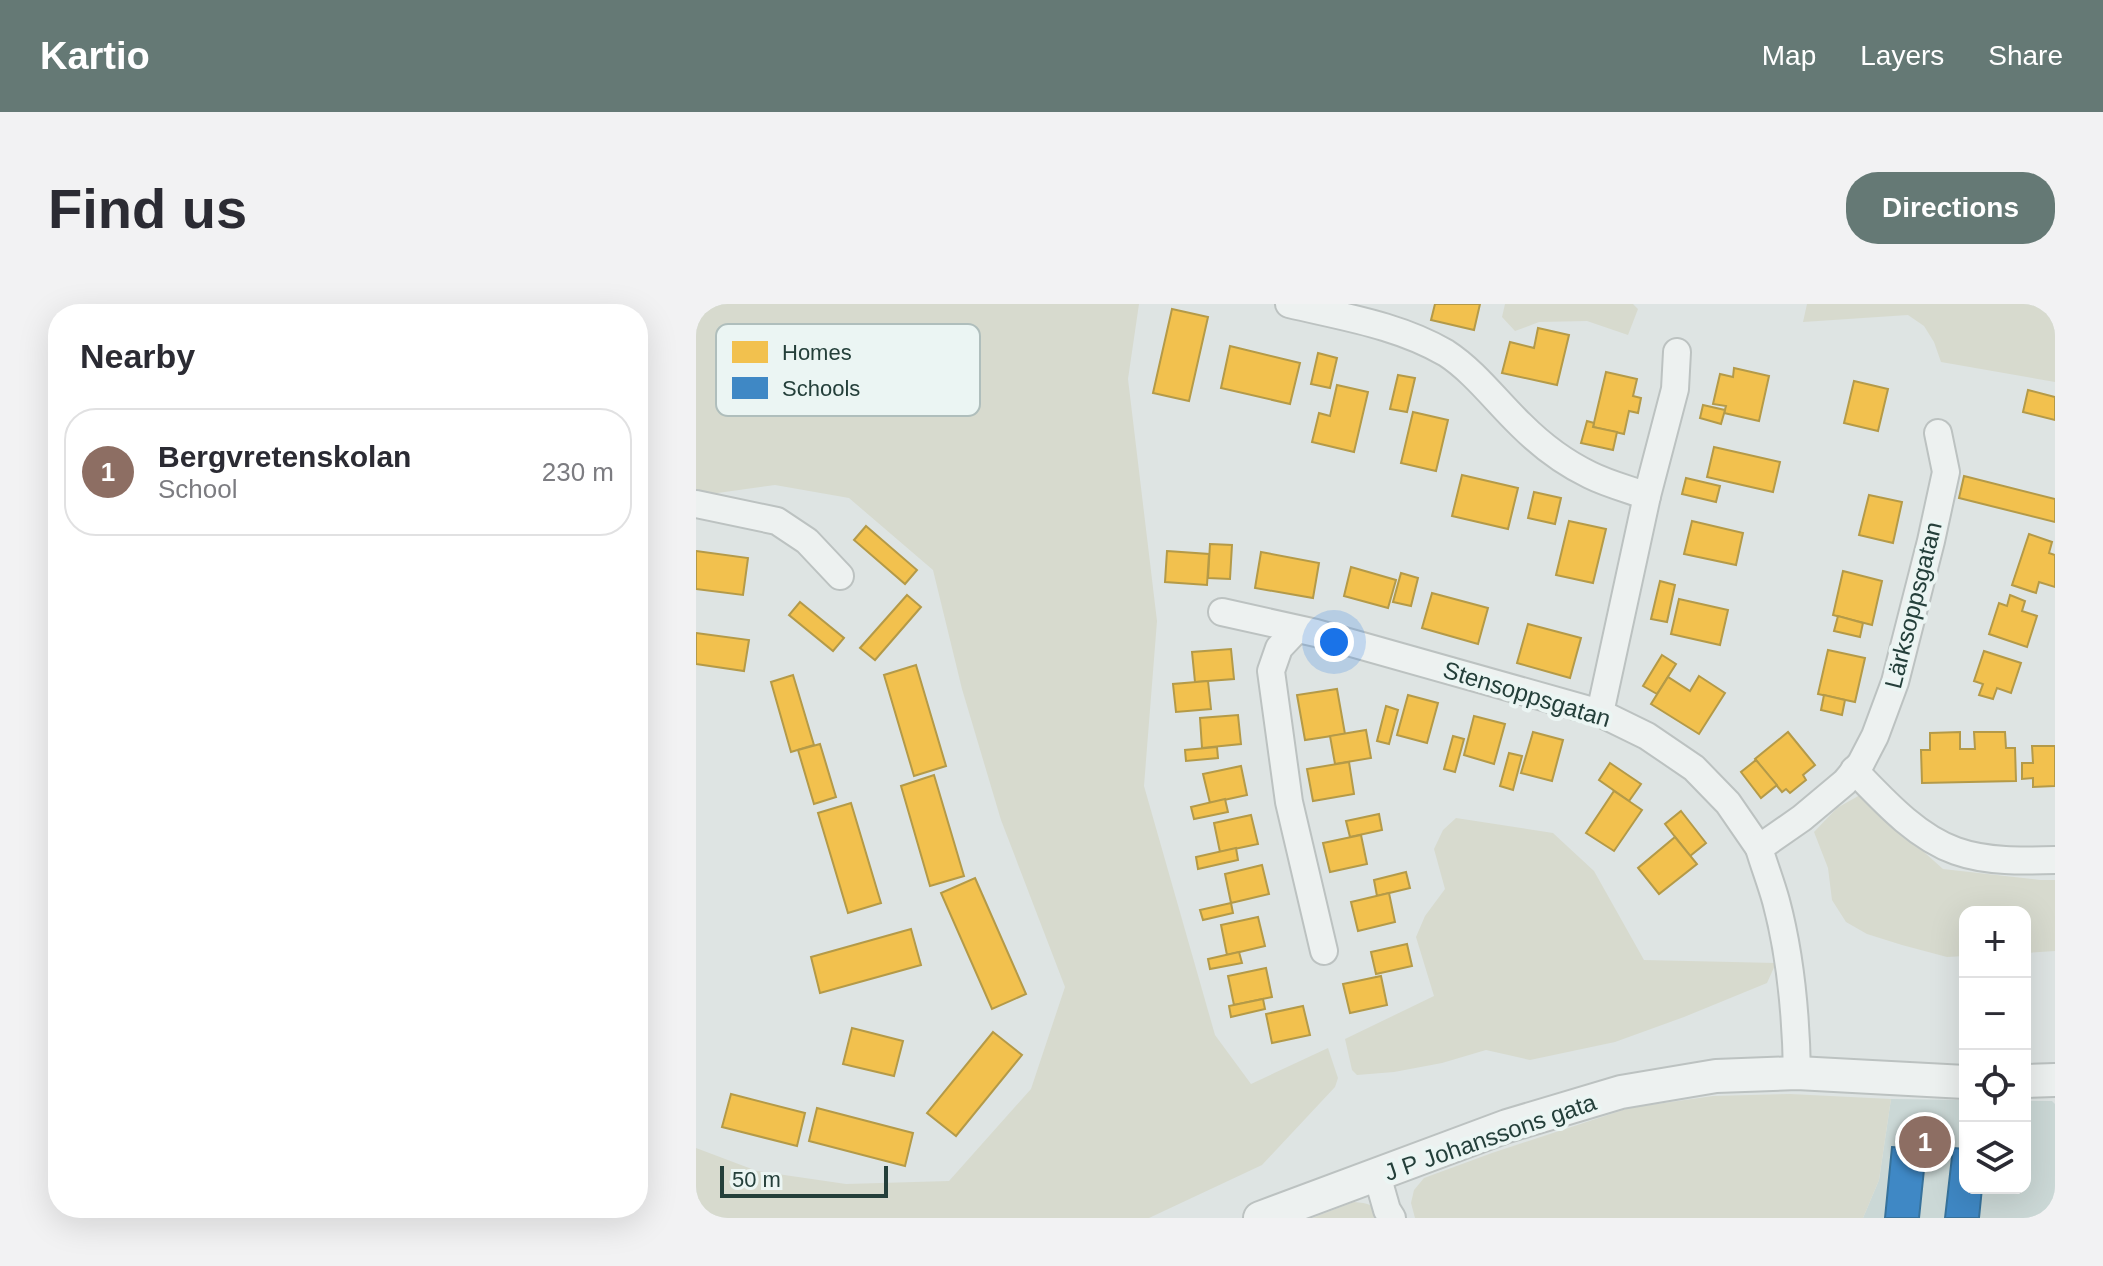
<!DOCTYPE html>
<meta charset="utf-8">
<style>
body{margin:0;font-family:Arial,sans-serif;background:#f2f2f3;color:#2b2b33}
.controls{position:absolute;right:24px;bottom:24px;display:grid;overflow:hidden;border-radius:16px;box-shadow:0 8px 32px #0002}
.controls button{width:72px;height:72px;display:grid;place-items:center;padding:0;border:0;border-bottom:2px solid #e1e1e2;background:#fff;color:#2b2b33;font:40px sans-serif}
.scale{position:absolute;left:24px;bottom:20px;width:168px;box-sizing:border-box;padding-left:8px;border:4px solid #243f3a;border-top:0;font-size:22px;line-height:28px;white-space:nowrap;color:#243f3a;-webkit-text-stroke:6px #ebf5f3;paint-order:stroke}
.you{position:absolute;left:638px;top:338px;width:28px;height:28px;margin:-20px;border:6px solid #fff;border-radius:50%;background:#1a73e8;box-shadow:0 0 0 12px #1a73e833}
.badge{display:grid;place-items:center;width:52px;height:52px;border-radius:50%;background:#657975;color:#fff;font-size:26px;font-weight:700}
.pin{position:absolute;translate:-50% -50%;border:4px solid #fff;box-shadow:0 2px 8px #0006}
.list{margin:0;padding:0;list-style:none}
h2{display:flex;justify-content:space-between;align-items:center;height:104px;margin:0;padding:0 32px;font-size:34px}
h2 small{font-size:26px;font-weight:400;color:#7c7c81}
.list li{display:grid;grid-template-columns:52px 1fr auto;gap:24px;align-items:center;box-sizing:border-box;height:128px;margin:0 16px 16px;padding:0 16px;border:2px solid #e1e1e2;border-radius:32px}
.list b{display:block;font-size:30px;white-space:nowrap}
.list p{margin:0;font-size:26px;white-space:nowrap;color:#7c7c81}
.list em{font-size:26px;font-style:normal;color:#7c7c81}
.icon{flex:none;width:44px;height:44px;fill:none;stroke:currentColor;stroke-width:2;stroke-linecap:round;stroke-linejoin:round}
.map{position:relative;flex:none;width:1359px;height:914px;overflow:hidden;border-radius:32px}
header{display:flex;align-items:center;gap:48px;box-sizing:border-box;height:112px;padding:0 40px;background:#657975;color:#fff}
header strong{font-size:38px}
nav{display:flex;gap:44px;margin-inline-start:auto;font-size:28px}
.intro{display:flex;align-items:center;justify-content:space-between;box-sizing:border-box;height:192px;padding:0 48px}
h1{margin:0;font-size:56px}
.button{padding:20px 36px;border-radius:32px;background:#657975;color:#fff;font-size:28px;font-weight:700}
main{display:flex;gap:48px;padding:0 48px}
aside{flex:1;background:#fff;border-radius:32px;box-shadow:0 8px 32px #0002}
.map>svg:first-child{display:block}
.built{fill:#cbd8d6}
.green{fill:#d7dace}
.homes{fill:#f2c14e;stroke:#b49a48;stroke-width:2}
.schools{fill:#3f88c5;stroke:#37729b;stroke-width:2}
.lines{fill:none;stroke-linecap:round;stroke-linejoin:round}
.minor-casing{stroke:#bcc2c1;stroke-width:30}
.tertiary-casing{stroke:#bcc2c1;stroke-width:36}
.minor{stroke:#edf1f0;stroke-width:26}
.tertiary{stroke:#edf1f0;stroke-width:32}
.labels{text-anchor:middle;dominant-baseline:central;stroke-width:8;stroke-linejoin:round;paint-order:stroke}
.street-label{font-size:24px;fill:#243f3a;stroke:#ebf5f3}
.key{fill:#ebf5f3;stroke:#afbebc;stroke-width:2}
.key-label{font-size:22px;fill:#243f3a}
</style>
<header>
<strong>Kartio</strong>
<nav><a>Map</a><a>Layers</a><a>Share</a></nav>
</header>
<div class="intro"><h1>Find us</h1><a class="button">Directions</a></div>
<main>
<aside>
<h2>Nearby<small></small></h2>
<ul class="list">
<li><span class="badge" style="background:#8d6e63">1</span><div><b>Bergvretenskolan</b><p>School</p></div><em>230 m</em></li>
</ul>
</aside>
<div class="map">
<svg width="1359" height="914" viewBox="0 0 1359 914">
<rect width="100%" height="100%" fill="#dee4e3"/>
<!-- built -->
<polygon class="built" points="1195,795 1269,796 1269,884 1329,884 1329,797 1356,797 1359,800 1359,914 1167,914 1183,876"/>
<!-- green -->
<g class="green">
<polygon points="0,0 443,0 432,75 461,317 448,482 519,731 555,780 632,744 642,774 639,783 566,861 453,914 0,914 0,844 61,867 150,880 253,877 335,785 369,683 305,516 266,385 237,266 153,194 79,181 0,192"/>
<polygon points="809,0 937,0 942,5 932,31 891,17 843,18 819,27 806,13"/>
<polygon points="1111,0 1359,0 1359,78 1245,58 1238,38 1228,22 1212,11 1107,18"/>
<polygon points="1164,491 1247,565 1344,576 1359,576 1359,647 1329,649 1329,608 1269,608 1269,652 1251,653 1206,641 1171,630 1150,618 1136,596 1132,564 1118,528 1141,504"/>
<polygon points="760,514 857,529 898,567 948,656 1080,659 1071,679 988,713 919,738 834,756 790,746 746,759 698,768 661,771 656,766 649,735 738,692 720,633 729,612 749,585 738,545 747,526"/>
<polygon points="1094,790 1195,795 1183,876 1167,914 719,914 715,899 718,886 728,874 796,849 933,804 1017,792"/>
<path d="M658,898C671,899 681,901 687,914H616Z"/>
</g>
<!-- homes -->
<g class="homes">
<polygon points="739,0 784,0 778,26 735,16"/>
<polygon points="476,5 512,13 493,97 457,89"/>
<polygon points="842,24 873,31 861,81 806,69 814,38 838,44"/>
<polygon points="534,42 604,59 594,100 525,84"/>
<polygon points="622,49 641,54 634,84 615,80"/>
<polygon points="1038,64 1073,72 1063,117 1028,109 1030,102 1017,100 1024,70 1037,73"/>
<polygon points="910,68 941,75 937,92 945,94 942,109 933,107 928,130 897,123"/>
<polygon points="702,71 719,74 711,108 694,105"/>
<polygon points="1158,77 1192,85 1182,127 1148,119"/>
<polygon points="641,81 672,88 658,148 616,138 623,109 634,112"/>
<polygon points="1332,86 1359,93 1359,116 1327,108"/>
<polygon points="1007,101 1029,106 1025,120 1004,114"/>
<polygon points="717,108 752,116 740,167 705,159"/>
<polygon points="891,117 898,119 897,123 921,128 917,146 885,139"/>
<polygon points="1018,143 1084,158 1077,188 1011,173"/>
<polygon points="766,171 822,184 812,225 756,212"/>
<polygon points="1268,172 1359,195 1359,218 1263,194"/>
<polygon points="990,174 1024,182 1020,198 986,190"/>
<polygon points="838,188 865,194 859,220 832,214"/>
<polygon points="1173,191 1206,198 1197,239 1163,231"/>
<polygon points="873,217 910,225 897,279 860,271"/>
<polygon points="996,217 1047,229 1040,261 988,250"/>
<polygon points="170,222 221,266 209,280 158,236"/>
<polygon points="1333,230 1356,238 1353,249 1359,251 1359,283 1343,278 1340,289 1316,281"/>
<polygon points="514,240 536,241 534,275 512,274"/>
<polygon points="0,247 52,254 47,291 0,285"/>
<polygon points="471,247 513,250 511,281 469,278"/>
<polygon points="565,248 623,259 617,294 559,284"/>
<polygon points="655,263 700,276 692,304 648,292"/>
<polygon points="1147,267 1186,277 1176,321 1137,311"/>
<polygon points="705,269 722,274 715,302 697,298"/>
<polygon points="964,277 979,281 971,318 955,315"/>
<polygon points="736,289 792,304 782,340 726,324"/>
<polygon points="211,291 225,303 179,356 164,344"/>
<polygon points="1314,291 1329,297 1326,307 1341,312 1331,343 1293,330 1303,299 1311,302"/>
<polygon points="983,295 1032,306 1024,341 975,330"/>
<polygon points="104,298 148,334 137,347 93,311"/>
<polygon points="1142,312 1167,319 1164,333 1138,327"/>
<polygon points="832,320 885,334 874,374 821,359"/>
<polygon points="0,329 53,336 48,367 0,360"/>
<polygon points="535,345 538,375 499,378 496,348"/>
<polygon points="1132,346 1169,354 1159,398 1122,390"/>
<polygon points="1288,347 1325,359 1315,389 1301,384 1297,395 1283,391 1287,380 1278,377"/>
<polygon points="966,351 980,360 961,390 947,382"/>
<polygon points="220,361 250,462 218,472 188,371"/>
<polygon points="97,371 118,441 95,448 75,378"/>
<polygon points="1003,372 1029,389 1003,430 955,400 972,373 994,387"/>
<polygon points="512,377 515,405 480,408 477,380"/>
<polygon points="641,385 649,430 609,436 601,391"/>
<polygon points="712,391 742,399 731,439 701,431"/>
<polygon points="1128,391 1149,396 1146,411 1125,406"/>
<polygon points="690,402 702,406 693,440 681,437"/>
<polygon points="542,411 545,440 506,444 504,414"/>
<polygon points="778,412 809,420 798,460 768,451"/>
<polygon points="670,426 675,454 639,460 634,432"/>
<polygon points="837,428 867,436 856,477 825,469"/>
<polygon points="1092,428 1119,461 1107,471 1110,476 1094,489 1090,485 1086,488 1059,455"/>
<polygon points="1264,428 1264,445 1279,445 1278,428 1309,428 1310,444 1319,444 1320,477 1226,479 1225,446 1234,446 1234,429"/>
<polygon points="757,432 768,435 759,468 748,465"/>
<polygon points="124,440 140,493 118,500 102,446"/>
<polygon points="1336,442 1359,442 1359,482 1337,483 1337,474 1326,475 1326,459 1337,459"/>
<polygon points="521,443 522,454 490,457 489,446"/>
<polygon points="813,449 826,452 817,486 804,482"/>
<polygon points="1060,456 1081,481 1065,494 1045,468"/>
<polygon points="653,458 658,490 617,497 611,465"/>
<polygon points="914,459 945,480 933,497 903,476"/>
<polygon points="545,462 551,491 514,499 507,470"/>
<polygon points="238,471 268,572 234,582 205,482"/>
<polygon points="918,487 946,506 918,547 890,529"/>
<polygon points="529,495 532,508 498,515 495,503"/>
<polygon points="155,499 185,599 152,609 122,509"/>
<polygon points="985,507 1010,539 994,552 969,520"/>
<polygon points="683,510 686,526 654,533 650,517"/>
<polygon points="555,511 562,540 524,548 518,519"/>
<polygon points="665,531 671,560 634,568 627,539"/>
<polygon points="979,533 1001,560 963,590 942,564"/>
<polygon points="540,544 542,556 502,565 500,553"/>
<polygon points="566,561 573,590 535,599 529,570"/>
<polygon points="710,568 714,584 681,592 678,576"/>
<polygon points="279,574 330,690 296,705 245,589"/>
<polygon points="693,589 699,618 662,627 655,598"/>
<polygon points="535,599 537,609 507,616 504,606"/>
<polygon points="562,613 569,642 531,651 525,621"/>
<polygon points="215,625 225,661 124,689 115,653"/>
<polygon points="711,640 716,662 680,670 675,648"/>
<polygon points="543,648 546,659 514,665 512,655"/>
<polygon points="570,664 576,693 538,701 532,672"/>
<polygon points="685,672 691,701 654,709 647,680"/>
<polygon points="567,695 569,705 535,713 533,702"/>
<polygon points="607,702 614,731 576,739 570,710"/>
<polygon points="156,724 207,737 198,772 147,760"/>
<polygon points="297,728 326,751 260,832 231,809"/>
<polygon points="35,790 109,809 101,842 26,823"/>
<polygon points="121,804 217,829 209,862 113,837"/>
</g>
<!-- schools -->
<g class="schools">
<polygon points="1196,843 1230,846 1223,914 1189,914"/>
<polygon points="1257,844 1269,845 1269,884 1286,884 1283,914 1249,914"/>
</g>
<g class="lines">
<!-- minor casing -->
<g class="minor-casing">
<g id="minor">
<path d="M593,0C647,13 702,21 750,49C779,68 800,97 825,121C844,140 869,159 894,171C912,180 932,185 951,192"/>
<polyline points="0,200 81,217 111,237 144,272"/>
<polyline points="526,308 620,329 904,409 951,432 998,464 1032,499 1063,544"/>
<polyline points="600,326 583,344 575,367 593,498 628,647"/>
<polyline points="904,409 951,192 979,85 981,48"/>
<path d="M1158,466C1187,496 1220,533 1260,547C1291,558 1327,557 1359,556"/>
<path d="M1101,769C1100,711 1095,653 1080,597C1075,579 1068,561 1063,544L1106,514L1149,478L1165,459L1179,432L1199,378L1235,237L1250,168L1242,129"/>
<polyline points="681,871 691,906 696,914"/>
</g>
</g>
<!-- tertiary casing -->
<g class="tertiary-casing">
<g id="tertiary">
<polyline points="1329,777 1359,776"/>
<polyline points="564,914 811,822 925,788 1020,772 1101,769 1269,778"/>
</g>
</g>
<!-- minor -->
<use href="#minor" class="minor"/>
<!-- tertiary -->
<use href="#tertiary" class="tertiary"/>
</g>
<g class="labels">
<!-- street labels -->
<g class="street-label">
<text transform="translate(1217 301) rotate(-76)">Lärksoppsgatan</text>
<text transform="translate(831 390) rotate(17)">Stensoppsgatan</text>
<text transform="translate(794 833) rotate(-19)">J P Johanssons gata</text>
</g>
</g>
<!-- legend -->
<rect x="20" y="20" width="264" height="92" rx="12" class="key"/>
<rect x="36" y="37" width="36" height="22" fill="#f2c14e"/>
<rect x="36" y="73" width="36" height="22" fill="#3f88c5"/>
<g class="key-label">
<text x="86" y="56">Homes</text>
<text x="86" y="92">Schools</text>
</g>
</svg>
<div class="controls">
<button>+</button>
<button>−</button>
<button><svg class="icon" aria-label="locate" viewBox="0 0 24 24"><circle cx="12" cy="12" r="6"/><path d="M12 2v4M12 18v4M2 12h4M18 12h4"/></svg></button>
<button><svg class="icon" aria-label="layers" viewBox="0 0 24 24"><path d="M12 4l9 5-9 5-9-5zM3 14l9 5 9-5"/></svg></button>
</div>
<div class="scale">50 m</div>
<div class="you"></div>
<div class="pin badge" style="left:1229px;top:838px;background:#8d6e63">1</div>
</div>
</main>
